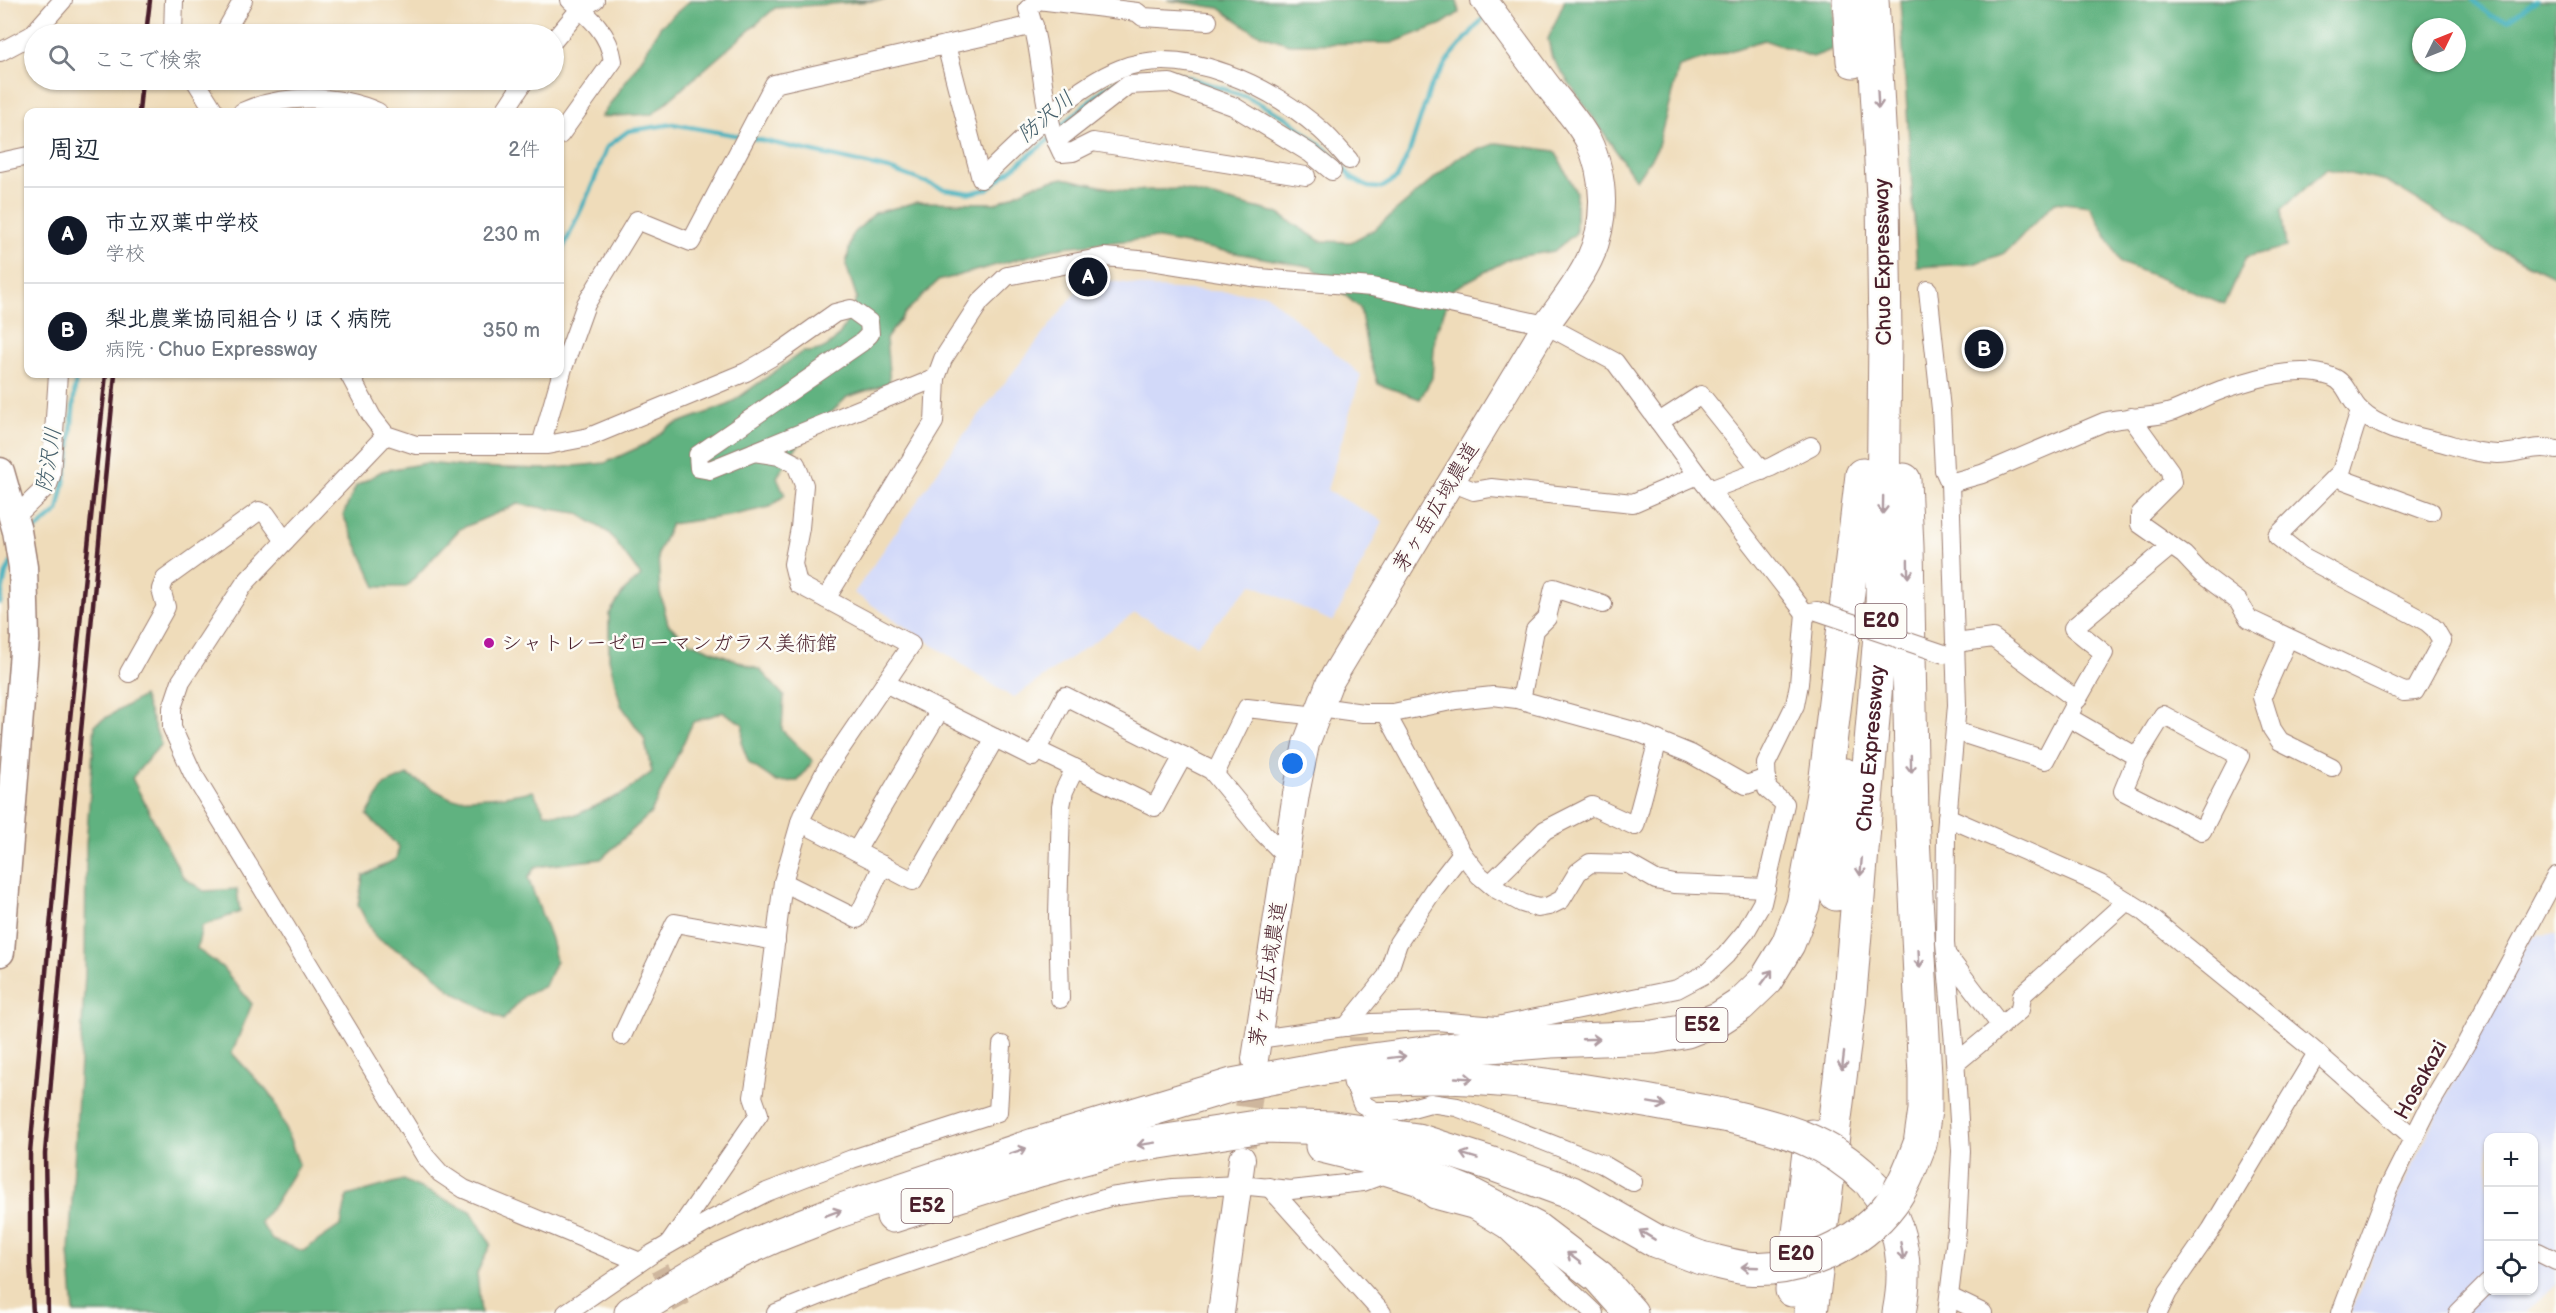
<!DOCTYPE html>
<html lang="ja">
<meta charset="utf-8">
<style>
body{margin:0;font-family:"Balsamiq Sans","Klee One",sans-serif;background:#f6f6f7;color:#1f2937}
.controls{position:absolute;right:18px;bottom:18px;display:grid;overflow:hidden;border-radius:12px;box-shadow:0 2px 4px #0004}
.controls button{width:54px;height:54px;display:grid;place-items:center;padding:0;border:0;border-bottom:2px solid #e0e1e3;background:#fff;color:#1f2937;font:30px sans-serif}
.compass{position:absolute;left:2412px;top:18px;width:54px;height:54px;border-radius:50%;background:#fff;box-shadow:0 2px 4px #0004;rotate:47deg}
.you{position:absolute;left:1293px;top:764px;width:21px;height:21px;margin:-15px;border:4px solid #fff;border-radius:50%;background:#1a73e8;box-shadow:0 0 0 9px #1a73e833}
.badge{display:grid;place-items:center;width:39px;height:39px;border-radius:50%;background:#111827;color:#fff;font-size:20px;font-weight:700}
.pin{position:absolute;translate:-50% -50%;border:3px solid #fff;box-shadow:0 2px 6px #0006}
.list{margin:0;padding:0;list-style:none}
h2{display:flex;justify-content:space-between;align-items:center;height:78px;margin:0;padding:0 24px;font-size:26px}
h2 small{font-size:20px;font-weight:400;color:#747a83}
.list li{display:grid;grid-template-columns:39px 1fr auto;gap:18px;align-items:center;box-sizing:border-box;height:96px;padding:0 24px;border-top:2px solid #e0e1e3}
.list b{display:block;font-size:22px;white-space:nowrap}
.list p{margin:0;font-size:20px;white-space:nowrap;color:#747a83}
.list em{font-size:20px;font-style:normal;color:#747a83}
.icon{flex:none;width:33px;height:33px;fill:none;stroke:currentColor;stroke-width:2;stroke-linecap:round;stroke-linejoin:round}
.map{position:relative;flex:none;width:2556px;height:1313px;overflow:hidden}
.search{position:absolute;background:#fff;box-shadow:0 2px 4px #0004;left:24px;top:24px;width:540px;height:66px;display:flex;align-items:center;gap:15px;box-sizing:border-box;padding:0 21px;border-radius:33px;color:#747a83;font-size:22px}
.panel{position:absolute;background:#fff;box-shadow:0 2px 4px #0004;left:24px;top:108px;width:540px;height:270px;border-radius:12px}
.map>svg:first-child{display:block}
.built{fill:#d2d9f9;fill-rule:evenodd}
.forest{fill:#60b280;stroke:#556856;stroke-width:1.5;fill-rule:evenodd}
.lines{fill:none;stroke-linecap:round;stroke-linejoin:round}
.stream{stroke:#3fafbb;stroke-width:4.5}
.street-tunnel{stroke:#ceb69d;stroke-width:18;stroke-dasharray:18 9;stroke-linecap:butt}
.secondary-tunnel{stroke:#ceb69d;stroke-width:26;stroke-dasharray:26 13;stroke-linecap:butt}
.street-casing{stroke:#9c7e72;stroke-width:20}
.secondary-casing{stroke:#9c7e72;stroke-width:28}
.primary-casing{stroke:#9c7e72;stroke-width:31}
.highway-casing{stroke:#9c7e72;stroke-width:35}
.street{stroke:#fff;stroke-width:18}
.secondary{stroke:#fff;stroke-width:26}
.primary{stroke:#fff;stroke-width:28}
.highway{stroke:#fff;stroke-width:33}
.rail{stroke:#4a1f2b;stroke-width:4.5}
.street-bridge-casing{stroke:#9c7e72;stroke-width:20;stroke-linecap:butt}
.highway-bridge-casing{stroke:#9c7e72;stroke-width:35;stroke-linecap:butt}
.street-bridge{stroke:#fff;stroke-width:18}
.highway-bridge{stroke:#fff;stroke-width:33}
.oneway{stroke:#ae9aa0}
.poi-dot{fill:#b5179e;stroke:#fdfcf7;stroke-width:2}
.labels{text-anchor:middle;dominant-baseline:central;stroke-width:5;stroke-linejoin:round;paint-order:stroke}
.shield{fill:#fdfcf7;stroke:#806168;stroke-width:1.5}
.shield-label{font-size:20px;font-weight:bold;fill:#4a1f2b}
.street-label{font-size:21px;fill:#4a1f2b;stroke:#fdfcf7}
.poi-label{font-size:21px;fill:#4a1f2b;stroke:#fdfcf7;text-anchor:start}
.water-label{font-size:22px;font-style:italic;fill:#45606c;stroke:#fdfcf7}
</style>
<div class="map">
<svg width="2556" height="1313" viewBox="0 0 2556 1313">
<rect width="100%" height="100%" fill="#fdfcf7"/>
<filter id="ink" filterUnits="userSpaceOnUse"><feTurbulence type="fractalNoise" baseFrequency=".0167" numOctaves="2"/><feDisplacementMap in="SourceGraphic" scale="12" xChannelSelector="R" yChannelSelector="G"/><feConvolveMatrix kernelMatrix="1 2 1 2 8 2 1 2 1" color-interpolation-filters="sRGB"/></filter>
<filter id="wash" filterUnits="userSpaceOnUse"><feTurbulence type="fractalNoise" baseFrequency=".008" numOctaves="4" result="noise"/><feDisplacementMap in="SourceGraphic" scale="24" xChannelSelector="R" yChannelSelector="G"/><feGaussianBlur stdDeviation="1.35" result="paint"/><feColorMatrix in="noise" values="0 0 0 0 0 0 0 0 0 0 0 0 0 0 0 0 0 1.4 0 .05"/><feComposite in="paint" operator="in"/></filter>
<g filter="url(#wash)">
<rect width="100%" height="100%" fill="#efdcba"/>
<!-- built -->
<g class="built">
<polygon points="1088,277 1156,288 1266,294 1361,375 1327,490 1383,521 1333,622 1252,584 1196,645 1135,613 1013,698 854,593 958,442"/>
<path d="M2556,934V1283L2525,1313H2351L2385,1222L2444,1100L2530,940L2538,935ZM2488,1138H2534V1290H2488Z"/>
</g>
<!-- forest -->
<g class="forest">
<polygon points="691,0 886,0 775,8 653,114 601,117 644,55 660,27"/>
<polygon points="1167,0 1457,0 1459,13 1442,24 1392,43 1289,44 1254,32 1219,8"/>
<polygon points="1565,0 1834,0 1834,49 1813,57 1764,40 1679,67 1657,149 1636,180 1552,58 1548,39"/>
<path d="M1900,0H2556V277L2491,246L2387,182L2327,169L2281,210L2286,247L2246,257L2225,304L2121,263L2090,206L2055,202L2005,253L1973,264L1917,267ZM2421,27H2457V63H2421Z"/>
<path d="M1497,143L1555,151L1576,192V233L1554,251L1511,258L1453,289L1435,335L1432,378L1420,399L1378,384L1367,348L1360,308L1312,267L1153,238L1062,247L938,281L906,312L886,339L890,383L847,397L795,449L777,477L785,495L770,507L729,516L671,524L658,553L660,592L668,624L688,641L760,670L784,696L782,730L813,761L798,781L777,782L749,763L742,745L743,724L723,712L693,722L651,813L601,859L535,867L528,878L551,939L556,961L545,986L524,996L503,1020L450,990L429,969L375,937L358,905L363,876L396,859L399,847L367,815L384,785L407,775L452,799L505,796L533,791L545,813L576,815L624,793L652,772L644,738L621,705L609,659V614L624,591L641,576L609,533L577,513L518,504L460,529L406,587H376L343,515L356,486L382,471L426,463L468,467L545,469L605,463L648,443L670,426L728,405L802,352C838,353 845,325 857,298L846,265L852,235L875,213L917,202L997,203L1034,185L1063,178L1124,191L1181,189L1277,213L1320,241L1351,242L1375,229L1459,157Z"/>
<polygon points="143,696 161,744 132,778 183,877 204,891 237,889 240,912 202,926 197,949 222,967 252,1004 232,1053 274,1099 299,1164 273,1206 260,1222 272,1240 303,1251 341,1225 347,1196 403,1180 471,1211 491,1244 477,1273 481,1313 74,1313 69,1252 85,974 86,845 95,724"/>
</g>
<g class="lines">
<!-- stream -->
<g class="stream">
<polyline points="2473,0 2491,16 2507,21 2537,0"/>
<polyline points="1129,75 1168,71 1245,96 1287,118 1331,154 1352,178 1368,187 1381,188 1397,178 1409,153 1431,86 1451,56 1485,16"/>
<polyline points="1060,127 1103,90 1122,79"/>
<polyline points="752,138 889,169 944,189 971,193 987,189 1051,138"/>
<polyline points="560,255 594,181 607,147 628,131 673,124 740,136"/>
<polyline points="28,536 58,511 69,459 76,374"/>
<polyline points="0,603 6,573 11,563"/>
</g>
</g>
</g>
<g filter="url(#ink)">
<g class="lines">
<!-- street-tunnel -->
<g class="street-tunnel">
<polyline points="1358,1068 1358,1037"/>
<polyline points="660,1268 685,1313"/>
</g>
<!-- secondary-tunnel -->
<polyline class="secondary-tunnel" points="1243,1146 1254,1064"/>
<!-- street casing -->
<g class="street-casing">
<g id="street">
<path d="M1208,21L1143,17L1137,12L1038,0L1028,9C1045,55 1039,109 1062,153L1073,152L1093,142L1306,176"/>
<polyline points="173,34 174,0"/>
<polyline points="224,34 243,0"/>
<polyline points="554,40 580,9 595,0"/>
<path d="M946,45L981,179C1022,141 1068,90 1120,69C1185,43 1272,87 1321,130C1331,139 1340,150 1349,160"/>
<polyline points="0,52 32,35 63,0"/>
<polyline points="195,80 215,112"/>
<path d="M242,112C282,94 338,94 378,112"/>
<polyline points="504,112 525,80"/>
<path d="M560,135L613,61C609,33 591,18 570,0"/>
<polyline points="1056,141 1128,85 1170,83 1233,106 1310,153 1332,171"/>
<polyline points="0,162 28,156"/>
<polyline points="1928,290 1941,409 1944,470 1950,483 1957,705 1946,832 1945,943 1954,1044 1961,1151 1957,1229 1947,1313"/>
<polyline points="349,374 372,417 386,435 416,445 547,445 589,437 746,372 780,352 835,313 851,309 869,322 870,334 862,342 698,455 699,468 710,470 936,378"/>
<polyline points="2131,417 2170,471 2172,482 2140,514 2140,524 2184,555 2202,574 2238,601 2249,619 2404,692 2415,691 2442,641 2435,629 2427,622 2302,556 2277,536 2341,472 2360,411"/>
<polyline points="1659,422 1701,395 1762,471"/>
<polyline points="386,435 245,583 181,681 172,708 172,728 193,774 425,1156 440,1173 464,1189 640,1262"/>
<polyline points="541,445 563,368 586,304 637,220 691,242 774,84 1034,25"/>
<polyline points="2336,477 2431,512"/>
<polyline points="1451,482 1474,491 1491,488 1633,503 1698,475"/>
<path d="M1950,483L1982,474L2104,422C2126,416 2150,419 2171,412C2188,406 2204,396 2221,390C2253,379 2299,364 2332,377C2347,382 2349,400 2360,410C2381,431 2417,436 2444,443C2462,448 2479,454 2498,454C2518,454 2536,444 2556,450"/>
<polyline points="1710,490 1771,467 1811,446"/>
<polyline points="14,518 48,485 51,476 58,374"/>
<polyline points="826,599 934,422 936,378 943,359 980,302 1007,276 1104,257 1151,261 1259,278 1372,287 1546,325 1615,362 1698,475 1805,613 1817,611"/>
<polyline points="2288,638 2262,697 2272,729 2280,741 2332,767"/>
<polyline points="1956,643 1993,638 2077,700 2104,653 2073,628 2171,546"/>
<polyline points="129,673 166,607 161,589 165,579 259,511 266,514 285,541"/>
<polyline points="885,683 1033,757 1065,696 1211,770 1263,833 1286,856"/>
<polyline points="1521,700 1535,630 1547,618 1554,588 1603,604"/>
<polyline points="1320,707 1363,713 1393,713 1456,700 1493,696 1517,699 1637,732 1691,754 1746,785 1767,778"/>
<polyline points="1386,713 1462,853 1479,875 1496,889 1522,903 1538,908 1549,906 1561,900 1578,872 1590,863 1628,864 1656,880 1674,884 1766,888"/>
<polyline points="2068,717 2137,757 2163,715 2240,756 2202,831 2123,791 2137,757"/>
<polyline points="1955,731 2045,760 2073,707"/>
<polyline points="1037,750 1155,807 1183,756"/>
<polyline points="1215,774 1247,708 1317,716"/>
<polyline points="1947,817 2100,884 2140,909 2311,1048 2414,1138"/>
<polyline points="800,822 913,881 995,738"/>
<polyline points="856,851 940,710"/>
<polyline points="783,882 857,919 883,865"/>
<polyline points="1490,884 1545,830 1592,806 1635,826 1658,740"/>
<polyline points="1946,954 2001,1026"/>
<polyline points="1060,999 1058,915 1061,806 1064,791 1075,768"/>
<polyline points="1346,1027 1387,976 1398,943 1434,889 1462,853"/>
<polyline points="622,1036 675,923 776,941"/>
<polyline points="1258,1039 1372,1023 1436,1021 1497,1026 1677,989 1707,973 1726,955 1746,931 1762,903 1785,804 1767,789 1766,764 1795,705 1799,684 1805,613"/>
<polyline points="1956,1063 2020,1010 2022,995 2127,901"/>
<polyline points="1357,1090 1362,1104 1375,1111 1401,1111 1430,1103 1457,1107 1602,1164 1633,1182"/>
<polyline points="1269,1187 1382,1313"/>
<polyline points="669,1244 759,1114 753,1097 766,1015 783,882 802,816 826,770 911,645 798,584 793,564 800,528 804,485 796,464 780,456 754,452"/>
<polyline points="2534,1253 2538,1252 2556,1261"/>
<polyline points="1950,1297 1983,1313"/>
<polyline points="566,1313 652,1254 713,1219 767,1192 852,1159 998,1112 1002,1045"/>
<polyline points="776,1313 856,1281 1033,1221 1110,1197 1173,1188 1239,1185 1291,1190 1363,1182 1382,1175 1417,1186 1433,1199 1474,1210 1505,1229 1594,1313"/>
<polyline points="2158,1313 2168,1292 2211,1230 2317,1053"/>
<polyline points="2341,1313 2388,1189 2431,1103 2467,1042 2556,876"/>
<polyline points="2458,1313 2488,1283"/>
</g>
</g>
<!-- secondary casing -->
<g class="secondary-casing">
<g id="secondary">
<path d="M1255,1059L1296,794L1306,744L1329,684L1546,325C1561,304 1578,283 1589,260C1607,223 1606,177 1588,140C1577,119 1558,100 1544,81C1524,54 1504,27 1484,0"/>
<polyline points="1221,1313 1242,1159"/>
</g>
</g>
<!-- primary casing -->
<g class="primary-casing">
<polyline id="primary" points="0,472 17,531 23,567 25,639 0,952"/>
</g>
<!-- highway casing -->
<g class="highway-casing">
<g id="highway">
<polyline points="1849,0 1853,61"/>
<polyline points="1904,480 1907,547 1912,816 1925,1076 1925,1110 1920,1144"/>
<polyline points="1836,894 1845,775"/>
<path d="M1360,1081C1484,1066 1607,1095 1729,1116"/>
<polyline points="1322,1146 1399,1165 1468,1193 1535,1228 1599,1277 1631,1313"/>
<path d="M1873,1186C1903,1223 1908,1268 1899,1313"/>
<polyline points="893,1216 1039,1170 1121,1148 1263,1126 1334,1128 1417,1140 1492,1164 1572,1193 1656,1241 1701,1258"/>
<polyline points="1792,1290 1811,1136"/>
<polyline points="631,1313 714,1263 775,1236 836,1212 1034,1145 1232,1085 1357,1062 1454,1049 1551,1041 1654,1037 1687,1031 1720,1018 1740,1005 1766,980 1788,944 1803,905 1826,777 1862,475"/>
<path id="s1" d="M1811,1313L1849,1005L1882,611L1885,334L1883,197L1872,0"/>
</g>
</g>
<!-- street -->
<use href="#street" class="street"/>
<!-- secondary -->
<use href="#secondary" class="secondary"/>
<!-- primary -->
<use href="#primary" class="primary"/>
<!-- highway -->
<use href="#highway" class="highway"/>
<!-- rail -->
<g class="rail">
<polyline points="146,34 150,0"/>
<polyline points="139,112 142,80"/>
<polyline points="33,1313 30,1264 30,1153 60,815 106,374"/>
<polyline points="48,1313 45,1154 73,815 115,374"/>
</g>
<!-- street-bridge casing -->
<g class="street-bridge-casing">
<polyline id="street-bridge" points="1817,611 1944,654"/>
</g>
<!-- highway-bridge casing -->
<g class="highway-bridge-casing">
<g id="highway-bridge">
<path d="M1729,1116C1784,1129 1826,1140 1868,1180"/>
<path d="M1701,1258C1715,1261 1731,1266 1746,1268C1799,1273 1860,1245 1892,1202C1905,1184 1912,1164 1920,1144"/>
</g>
</g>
<!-- street-bridge -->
<use href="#street-bridge" class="street-bridge"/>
<!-- highway-bridge -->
<use href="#highway-bridge" class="highway-bridge"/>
</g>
<!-- one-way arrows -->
<defs><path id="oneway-shaft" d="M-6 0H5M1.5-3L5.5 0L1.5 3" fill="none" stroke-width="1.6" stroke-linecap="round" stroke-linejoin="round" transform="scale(1.5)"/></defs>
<g class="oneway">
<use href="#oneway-shaft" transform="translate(1878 100) rotate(87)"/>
<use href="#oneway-shaft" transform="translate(1883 505) rotate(91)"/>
<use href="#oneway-shaft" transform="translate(1908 569) rotate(89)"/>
<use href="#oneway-shaft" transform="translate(1911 764) rotate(89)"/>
<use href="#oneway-shaft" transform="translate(1861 867) rotate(95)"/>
<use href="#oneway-shaft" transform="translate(1919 959) rotate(87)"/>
<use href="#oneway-shaft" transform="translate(1767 977) rotate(-53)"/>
<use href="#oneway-shaft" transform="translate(1591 1039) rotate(-2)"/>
<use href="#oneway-shaft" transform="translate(1397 1057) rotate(-7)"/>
<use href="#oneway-shaft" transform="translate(1843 1061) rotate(97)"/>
<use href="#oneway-shaft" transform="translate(1464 1078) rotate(3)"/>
<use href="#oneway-shaft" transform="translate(1657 1104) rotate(10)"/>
<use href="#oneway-shaft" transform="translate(1146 1144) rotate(171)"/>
<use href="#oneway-shaft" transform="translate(1018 1151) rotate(-19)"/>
<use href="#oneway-shaft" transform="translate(1469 1156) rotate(-163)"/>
<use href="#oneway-shaft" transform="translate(833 1213) rotate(-20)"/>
<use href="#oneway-shaft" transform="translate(1647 1235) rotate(-149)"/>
<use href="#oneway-shaft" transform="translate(1902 1251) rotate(80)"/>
<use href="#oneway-shaft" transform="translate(1574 1258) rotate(-143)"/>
<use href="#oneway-shaft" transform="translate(1750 1267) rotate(-178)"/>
</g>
</g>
<!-- markers -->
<circle class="poi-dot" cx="489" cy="643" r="6"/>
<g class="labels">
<!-- shield labels -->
<g class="shield">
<rect x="1855.5" y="604" width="51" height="34" rx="4.5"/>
<rect x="1676.5" y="1008" width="51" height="34" rx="4.5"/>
<rect x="901.5" y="1189" width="51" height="34" rx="4.5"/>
<rect x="1770.5" y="1237" width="51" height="34" rx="4.5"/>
</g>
<g class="shield-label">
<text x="1881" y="621">E20</text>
<text x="1702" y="1025">E52</text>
<text x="927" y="1206">E52</text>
<text x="1796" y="1254">E20</text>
</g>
<!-- street labels -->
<g class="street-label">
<text transform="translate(1883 262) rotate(-91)">Chuo Expressway</text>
<text transform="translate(1436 507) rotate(-59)">茅ヶ岳広域農道</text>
<text stroke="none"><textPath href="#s1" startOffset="568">Chuo Expressway</textPath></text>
<text transform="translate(1268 974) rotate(-81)">茅ヶ岳広域農道</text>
<text transform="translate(2421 1080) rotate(-61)">Hosakazi</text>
</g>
<!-- poi labels -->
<g class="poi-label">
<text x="501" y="643">シャトレーゼローマンガラス美術館</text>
</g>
<!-- water labels -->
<g class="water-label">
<text transform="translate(1046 117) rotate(-40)">防沢川</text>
<text transform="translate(49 460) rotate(-81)">防沢川</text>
</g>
</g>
</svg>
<div class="controls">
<button>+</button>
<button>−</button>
<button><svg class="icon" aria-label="locate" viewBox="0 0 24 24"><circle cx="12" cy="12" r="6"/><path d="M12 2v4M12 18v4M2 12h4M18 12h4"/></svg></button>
</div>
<svg class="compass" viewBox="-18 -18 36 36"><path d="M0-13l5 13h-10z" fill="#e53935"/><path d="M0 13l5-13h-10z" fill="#747a83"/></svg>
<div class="you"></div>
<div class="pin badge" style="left:1088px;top:277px">A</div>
<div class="pin badge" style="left:1984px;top:349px">B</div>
<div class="search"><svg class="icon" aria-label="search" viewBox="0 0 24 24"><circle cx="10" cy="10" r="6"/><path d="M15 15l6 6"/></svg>ここで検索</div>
<section class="panel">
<h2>周辺<small>2件</small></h2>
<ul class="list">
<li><span class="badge">A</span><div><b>市立双葉中学校</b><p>学校</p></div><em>230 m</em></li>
<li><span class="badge">B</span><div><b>梨北農業協同組合りほく病院</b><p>病院 · Chuo Expressway</p></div><em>350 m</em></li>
</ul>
</section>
</div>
